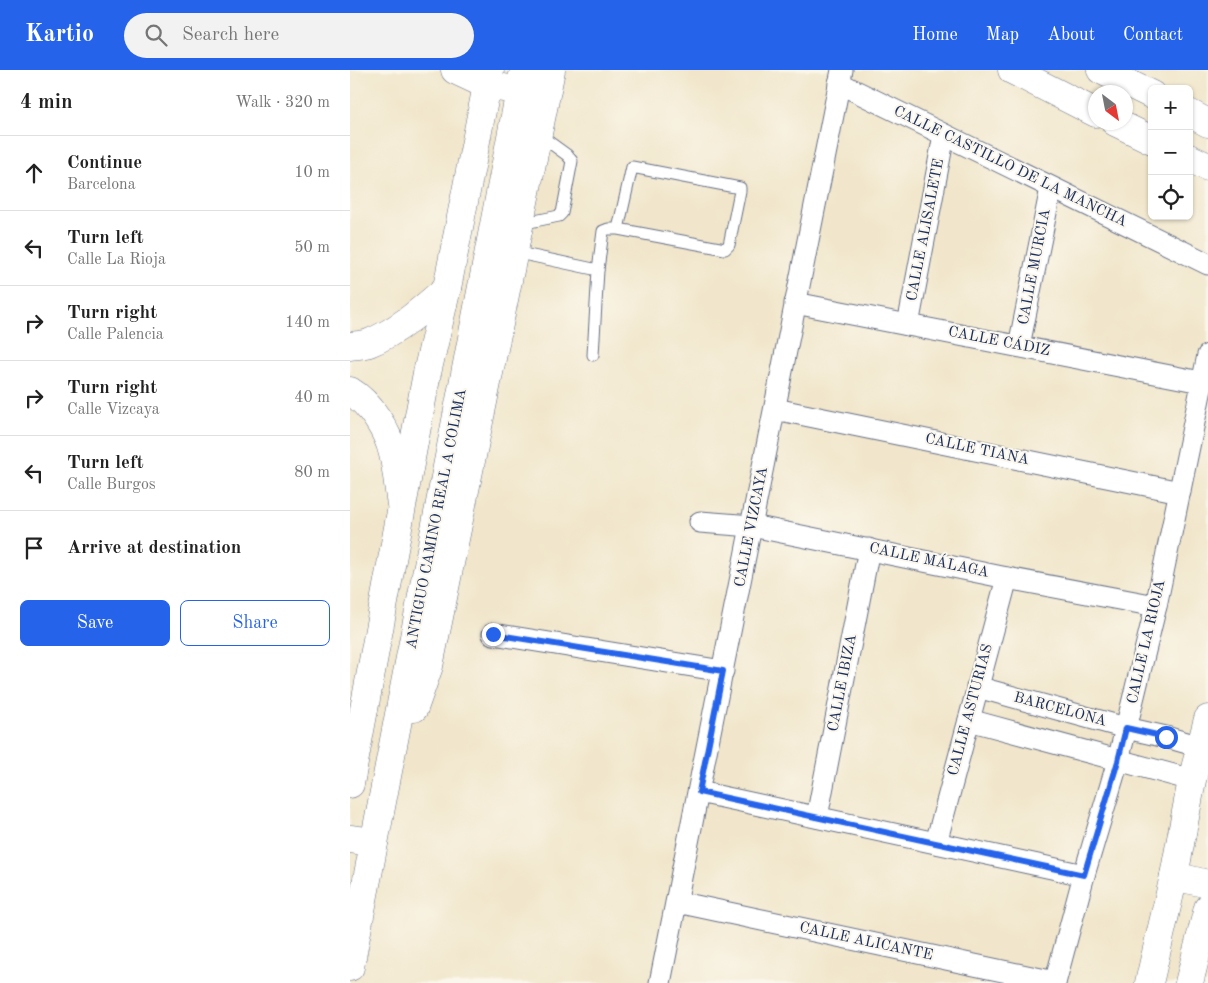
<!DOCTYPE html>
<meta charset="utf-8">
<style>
body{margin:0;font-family:"Old Standard TT",serif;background:#f2f2f2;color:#222}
.controls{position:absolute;right:15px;top:15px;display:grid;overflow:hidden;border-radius:8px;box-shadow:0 1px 4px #0004}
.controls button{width:45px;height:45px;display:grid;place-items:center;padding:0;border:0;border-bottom:1px solid #e0e0e0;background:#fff;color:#222;font:25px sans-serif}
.compass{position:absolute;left:738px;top:15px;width:45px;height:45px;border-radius:50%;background:#fff;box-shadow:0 1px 4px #0004;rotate:148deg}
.stop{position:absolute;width:15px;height:15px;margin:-11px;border:4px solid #2563eb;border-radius:50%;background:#fff}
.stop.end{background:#2563eb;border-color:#fff;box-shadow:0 1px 5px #0008}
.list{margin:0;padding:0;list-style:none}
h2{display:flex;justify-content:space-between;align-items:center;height:65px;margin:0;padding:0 20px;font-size:21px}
h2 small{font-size:16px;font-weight:400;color:#767676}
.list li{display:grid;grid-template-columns:32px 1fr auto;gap:15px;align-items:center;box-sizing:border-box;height:75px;padding:0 20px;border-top:1px solid #e0e0e0}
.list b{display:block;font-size:19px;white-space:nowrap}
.list p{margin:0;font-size:16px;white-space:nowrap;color:#767676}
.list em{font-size:16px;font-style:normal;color:#767676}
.actions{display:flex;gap:10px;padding:15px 20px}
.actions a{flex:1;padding:11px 0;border:1px solid #2563eb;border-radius:8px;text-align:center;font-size:18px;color:#2563eb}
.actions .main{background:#2563eb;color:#fff}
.icon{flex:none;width:28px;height:28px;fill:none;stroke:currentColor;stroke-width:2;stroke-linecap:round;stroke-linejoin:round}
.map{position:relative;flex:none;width:858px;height:913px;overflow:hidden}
header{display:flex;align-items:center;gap:30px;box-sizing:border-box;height:70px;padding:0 25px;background:#2563eb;color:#fff}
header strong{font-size:24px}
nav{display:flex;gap:28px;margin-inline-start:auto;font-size:18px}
.search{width:350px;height:45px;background:#f2f2f2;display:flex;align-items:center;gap:12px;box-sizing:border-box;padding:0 18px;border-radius:28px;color:#767676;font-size:19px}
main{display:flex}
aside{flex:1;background:#fff}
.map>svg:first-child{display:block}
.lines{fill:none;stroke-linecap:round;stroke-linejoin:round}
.service-casing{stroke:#666f84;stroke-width:13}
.minor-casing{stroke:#666f84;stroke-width:23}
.tertiary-casing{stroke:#666f84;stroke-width:29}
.primary-casing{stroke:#666f84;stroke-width:29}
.service{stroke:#fff;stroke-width:11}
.minor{stroke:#fff;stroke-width:21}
.tertiary{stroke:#fff;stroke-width:28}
.primary{stroke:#fff;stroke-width:28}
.route{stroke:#2563eb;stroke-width:6}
.labels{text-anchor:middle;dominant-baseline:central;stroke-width:4;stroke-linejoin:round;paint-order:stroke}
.street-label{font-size:15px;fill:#1b2f5e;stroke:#fbf7ec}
</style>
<header>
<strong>Kartio</strong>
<div class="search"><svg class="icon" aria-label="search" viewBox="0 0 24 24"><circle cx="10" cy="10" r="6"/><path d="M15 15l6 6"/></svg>Search here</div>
<nav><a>Home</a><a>Map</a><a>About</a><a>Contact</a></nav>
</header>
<main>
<aside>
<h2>4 min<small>Walk · 320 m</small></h2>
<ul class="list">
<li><svg class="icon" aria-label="ahead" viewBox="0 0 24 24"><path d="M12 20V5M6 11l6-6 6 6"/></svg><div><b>Continue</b><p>Barcelona</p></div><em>10 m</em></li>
<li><svg class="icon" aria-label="left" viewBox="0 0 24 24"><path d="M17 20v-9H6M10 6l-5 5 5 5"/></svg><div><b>Turn left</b><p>Calle La Rioja</p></div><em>50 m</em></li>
<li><svg class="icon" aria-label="right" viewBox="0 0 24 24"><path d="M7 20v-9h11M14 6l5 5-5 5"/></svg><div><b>Turn right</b><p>Calle Palencia</p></div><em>140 m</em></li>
<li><svg class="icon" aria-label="right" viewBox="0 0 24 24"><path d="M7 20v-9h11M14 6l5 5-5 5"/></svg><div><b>Turn right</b><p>Calle Vizcaya</p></div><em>40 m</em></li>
<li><svg class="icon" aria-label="left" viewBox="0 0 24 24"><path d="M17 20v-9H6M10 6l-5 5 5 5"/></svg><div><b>Turn left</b><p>Calle Burgos</p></div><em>80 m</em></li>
<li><svg class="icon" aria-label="arrive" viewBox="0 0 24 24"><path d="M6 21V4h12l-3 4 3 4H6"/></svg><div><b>Arrive at destination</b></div></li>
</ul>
<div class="actions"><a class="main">Save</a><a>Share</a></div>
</aside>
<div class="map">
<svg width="858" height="913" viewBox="0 0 858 913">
<rect width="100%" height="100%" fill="#fbf7ec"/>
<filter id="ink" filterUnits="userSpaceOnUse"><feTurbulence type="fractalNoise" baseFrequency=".02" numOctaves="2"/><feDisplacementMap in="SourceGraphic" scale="10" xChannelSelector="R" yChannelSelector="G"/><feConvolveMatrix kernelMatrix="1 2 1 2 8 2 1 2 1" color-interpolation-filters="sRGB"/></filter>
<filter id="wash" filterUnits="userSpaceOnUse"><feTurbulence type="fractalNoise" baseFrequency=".0096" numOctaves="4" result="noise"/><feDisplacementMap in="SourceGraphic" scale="20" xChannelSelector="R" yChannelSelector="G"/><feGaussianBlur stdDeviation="1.12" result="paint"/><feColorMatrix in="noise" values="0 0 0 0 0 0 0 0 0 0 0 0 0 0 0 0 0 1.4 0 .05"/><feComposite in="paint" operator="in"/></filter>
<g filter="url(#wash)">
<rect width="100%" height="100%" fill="#f1e6cb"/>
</g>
<g filter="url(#ink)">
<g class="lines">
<!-- service casing -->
<g class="service-casing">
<g id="service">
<polyline points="170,154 209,146 212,143 222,91 217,85 188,64"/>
<polyline points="164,182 248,200 243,285"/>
<polyline points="248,200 253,161 258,159 268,159 375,179 379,175 390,121 390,118 282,97 268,159"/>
</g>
</g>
<!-- minor casing -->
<g class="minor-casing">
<g id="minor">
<polyline points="489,13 858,194"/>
<polyline points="445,233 851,312"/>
<polyline points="558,255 594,65"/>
<polyline points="669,276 701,118"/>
<polyline points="425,339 830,422"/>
<polyline points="350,452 402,456 657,508 806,536"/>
<polyline points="143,564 373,601"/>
<polyline points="627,617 776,658 816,667 851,677"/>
<polyline points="619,650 842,710"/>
<polyline points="349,722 734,805"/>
<polyline points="467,747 519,479"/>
<polyline points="586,773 657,508"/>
<polyline points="327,832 705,912"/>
<polyline points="310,913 492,0"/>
<polyline points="705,913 734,805 768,691 806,536 858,285"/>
</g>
</g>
<!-- tertiary casing -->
<g class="tertiary-casing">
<g id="tertiary">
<polyline points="105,0 137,15 170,21"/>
<path d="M0,276C6,275 14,275 19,273C49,261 73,239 97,218"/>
<path d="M0,321C20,333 38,361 43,384C47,400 48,417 51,434"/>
<polyline points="0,769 24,772"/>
<polyline points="824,806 858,814"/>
<polyline points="799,913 824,806 842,710 858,649"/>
<polyline points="839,913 858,838"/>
</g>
</g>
<!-- primary casing -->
<g class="primary-casing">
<g id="primary">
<polyline points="662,0 746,43"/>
<polyline points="751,0 802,25"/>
<polyline points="839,43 858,53"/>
<polyline points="765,52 802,70"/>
<polyline points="839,88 858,97"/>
<polyline points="64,638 79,596 201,0"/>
<polyline points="0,714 77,303 97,218 140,0"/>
<polyline points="0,897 174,0"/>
</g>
</g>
<!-- service -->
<use href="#service" class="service"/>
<!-- minor -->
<use href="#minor" class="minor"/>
<!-- tertiary -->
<use href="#tertiary" class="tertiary"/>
<!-- primary -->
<use href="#primary" class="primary"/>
</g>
</g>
<g class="lines" filter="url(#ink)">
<!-- route -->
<polyline class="route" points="143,564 373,601 349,722 734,805 768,691 776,658 816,667"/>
</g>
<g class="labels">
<!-- street labels -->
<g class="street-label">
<text transform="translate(660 97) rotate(26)">CALLE CASTILLO DE LA MANCHA</text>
<text transform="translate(576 160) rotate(-79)">CALLE ALISALETE</text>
<text transform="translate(685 197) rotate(-79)">CALLE MURCIA</text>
<text transform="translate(649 272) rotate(11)">CALLE CÁDIZ</text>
<text transform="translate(627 380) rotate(12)">CALLE TIANA</text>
<text transform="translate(87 449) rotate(-79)">ANTIGUO CAMINO REAL A COLIMA</text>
<text transform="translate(402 457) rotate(-79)">CALLE VIZCAYA</text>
<text transform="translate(579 491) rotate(12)">CALLE MÁLAGA</text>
<text transform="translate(797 572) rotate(-77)">CALLE LA RIOJA</text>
<text transform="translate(493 613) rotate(-79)">CALLE IBIZA</text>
<text transform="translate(621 640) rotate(-75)">CALLE ASTURIAS</text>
<text transform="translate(710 640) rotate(15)">BARCELONA</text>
<text transform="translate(516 872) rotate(12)">CALLE ALICANTE</text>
</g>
</g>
</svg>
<div class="controls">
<button>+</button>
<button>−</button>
<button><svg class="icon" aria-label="locate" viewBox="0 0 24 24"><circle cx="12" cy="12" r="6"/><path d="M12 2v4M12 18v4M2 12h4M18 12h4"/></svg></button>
</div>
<svg class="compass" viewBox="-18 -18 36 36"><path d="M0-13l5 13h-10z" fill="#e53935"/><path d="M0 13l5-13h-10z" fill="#767676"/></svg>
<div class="stop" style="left:816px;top:667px"></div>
<div class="stop end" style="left:143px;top:564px"></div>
</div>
</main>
